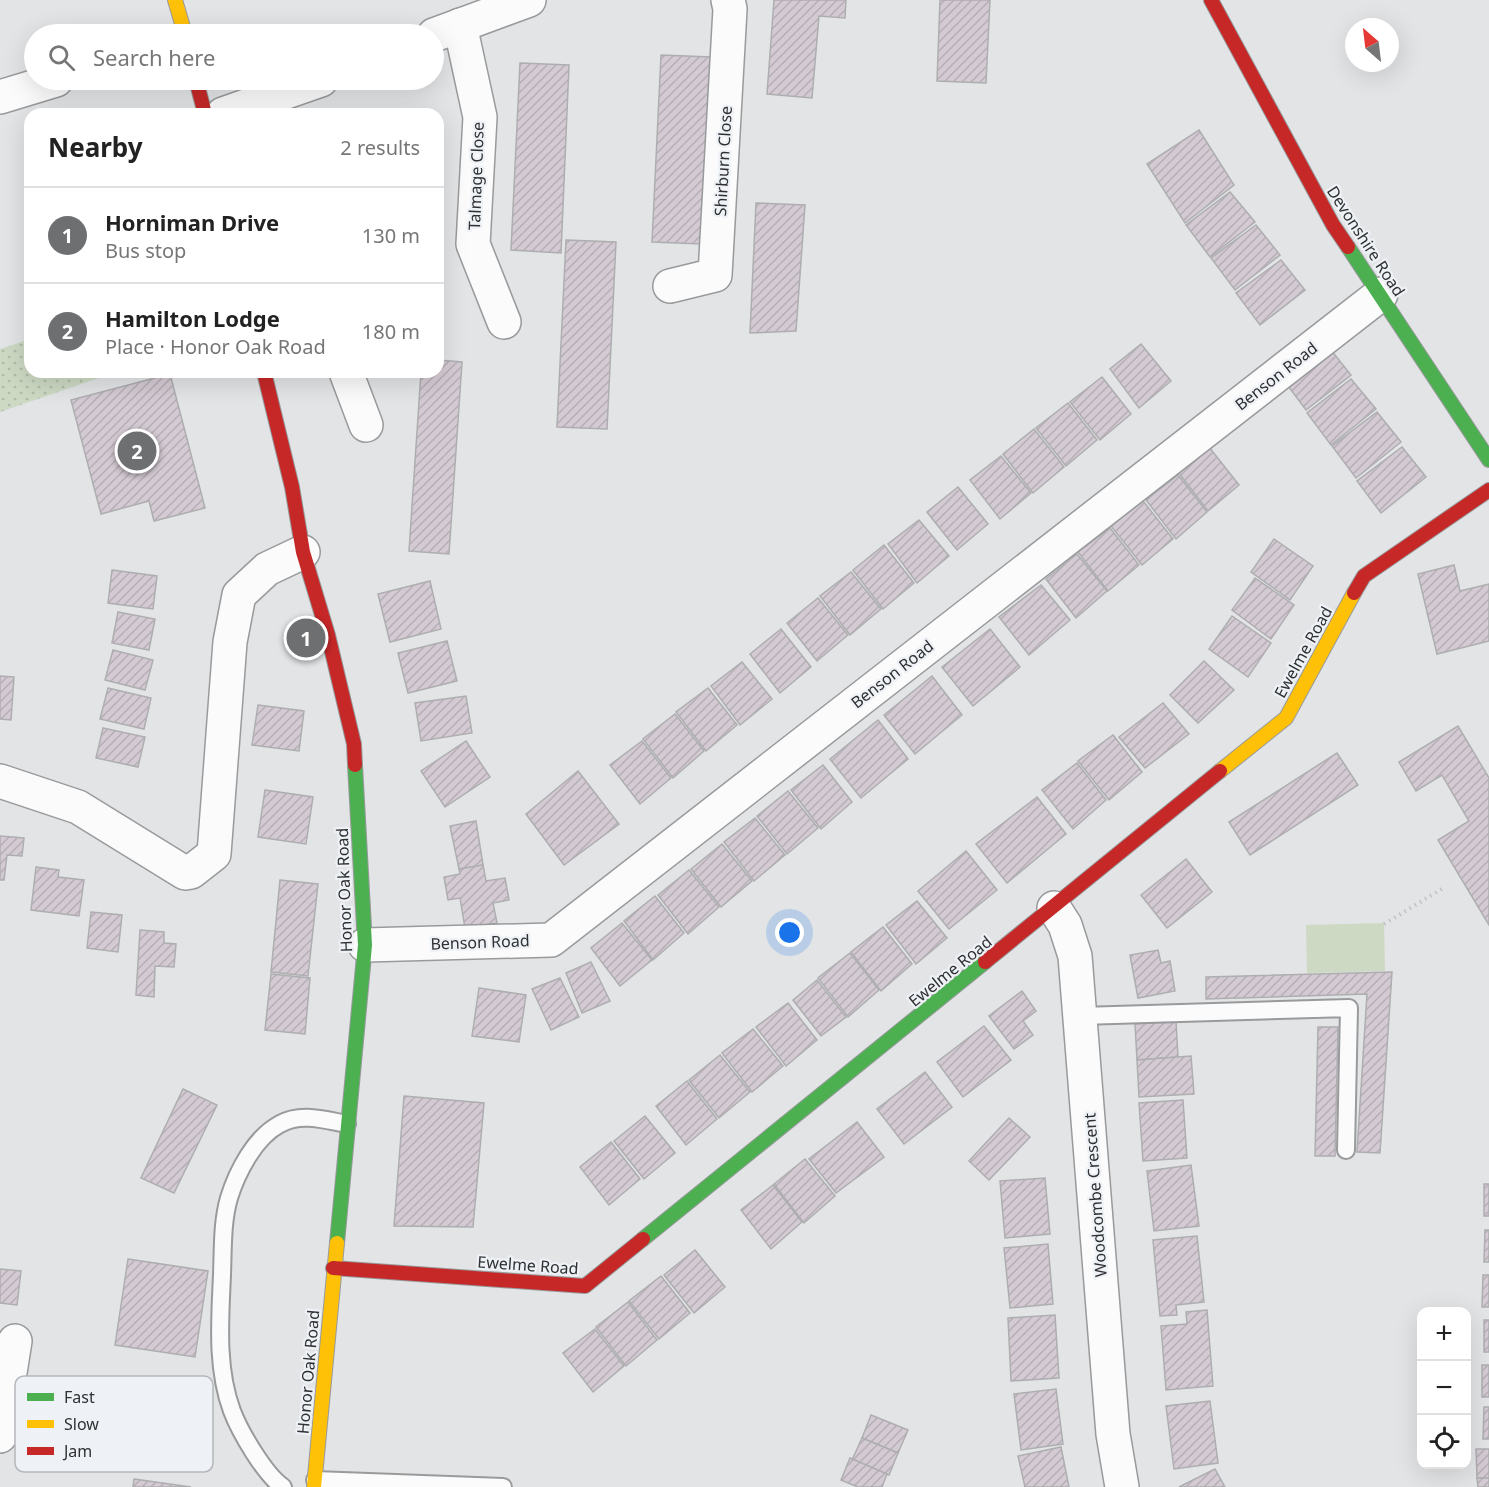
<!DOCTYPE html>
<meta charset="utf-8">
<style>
body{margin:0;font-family:"Noto Sans",sans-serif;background:#f6f6f6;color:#222}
.controls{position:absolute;right:18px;bottom:18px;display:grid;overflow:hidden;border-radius:12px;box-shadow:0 6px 24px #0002}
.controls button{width:54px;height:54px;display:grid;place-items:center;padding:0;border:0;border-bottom:2px solid #e0e0e0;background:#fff;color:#222;font:30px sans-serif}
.compass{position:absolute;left:1345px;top:18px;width:54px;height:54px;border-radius:50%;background:#fff;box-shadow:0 6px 24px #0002;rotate:332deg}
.you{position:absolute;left:790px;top:933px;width:21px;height:21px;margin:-15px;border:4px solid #fff;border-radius:50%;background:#1a73e8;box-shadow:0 0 0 9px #1a73e833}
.badge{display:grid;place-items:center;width:39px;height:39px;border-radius:50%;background:#6e6f71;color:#fff;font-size:20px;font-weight:700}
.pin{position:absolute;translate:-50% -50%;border:3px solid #fff;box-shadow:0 2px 6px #0006}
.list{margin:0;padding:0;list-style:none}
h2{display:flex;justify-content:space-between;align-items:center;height:78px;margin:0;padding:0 24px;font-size:26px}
h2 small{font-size:20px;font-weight:400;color:#767676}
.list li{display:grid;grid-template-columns:39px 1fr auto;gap:18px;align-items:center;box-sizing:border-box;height:96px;padding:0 24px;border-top:2px solid #e0e0e0}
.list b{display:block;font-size:22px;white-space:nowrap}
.list p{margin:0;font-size:20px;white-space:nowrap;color:#767676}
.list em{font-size:20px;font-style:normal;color:#767676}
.icon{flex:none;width:33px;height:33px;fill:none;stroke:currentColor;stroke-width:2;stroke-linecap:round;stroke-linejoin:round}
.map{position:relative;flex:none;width:1489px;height:1487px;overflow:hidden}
.search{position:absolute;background:#fff;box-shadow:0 6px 24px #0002;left:24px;top:24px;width:420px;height:66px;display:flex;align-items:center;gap:15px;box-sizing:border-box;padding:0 21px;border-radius:33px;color:#767676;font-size:22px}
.panel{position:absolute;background:#fff;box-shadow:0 6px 24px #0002;left:24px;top:108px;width:420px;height:270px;border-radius:18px}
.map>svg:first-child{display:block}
.grass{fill:url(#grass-dots)}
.park{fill:#cdd9c3}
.building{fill:url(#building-hatch);stroke:#aeaeb0;stroke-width:1.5}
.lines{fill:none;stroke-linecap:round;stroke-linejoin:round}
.lane-casing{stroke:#989a9c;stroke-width:20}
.street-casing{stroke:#989a9c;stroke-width:36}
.fast-casing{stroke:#989a9c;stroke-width:16}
.slow-casing{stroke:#989a9c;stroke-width:16}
.jam-casing{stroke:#989a9c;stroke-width:16}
.path{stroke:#c2c2c3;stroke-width:4;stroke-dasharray:1.5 4.5;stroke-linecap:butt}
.lane{stroke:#fbfbfb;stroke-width:16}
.street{stroke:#fbfbfb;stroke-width:33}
.fast{stroke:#4caf50;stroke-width:14}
.slow{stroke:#ffc107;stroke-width:14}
.jam{stroke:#c62828;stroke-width:14}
.labels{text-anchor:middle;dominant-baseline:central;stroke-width:4.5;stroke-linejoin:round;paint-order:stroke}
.street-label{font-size:16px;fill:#2f3032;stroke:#eef1f6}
.key{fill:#eef1f6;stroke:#b5b7bb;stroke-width:1.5}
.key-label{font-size:16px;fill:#2f3032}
</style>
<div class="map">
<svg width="1489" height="1487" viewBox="0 0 1489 1487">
<defs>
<pattern id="grass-dots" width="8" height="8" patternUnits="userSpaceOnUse" patternTransform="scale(1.5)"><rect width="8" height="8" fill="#cdd9c3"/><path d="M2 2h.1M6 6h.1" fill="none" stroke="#b0bba8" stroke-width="1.8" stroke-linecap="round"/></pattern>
<pattern id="building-hatch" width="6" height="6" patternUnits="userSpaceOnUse" patternTransform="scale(1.5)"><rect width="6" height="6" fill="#d4cad3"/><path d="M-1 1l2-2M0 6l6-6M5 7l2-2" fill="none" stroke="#b6aeb6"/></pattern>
</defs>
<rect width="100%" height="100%" fill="#e2e4e6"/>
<!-- grass -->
<polygon class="grass" points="30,339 30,372 116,372 0,412 0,349"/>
<!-- park -->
<polygon class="park" points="1384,923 1385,971 1307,973 1306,925"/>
<!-- building -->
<g class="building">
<polygon points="774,0 846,0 845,18 819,16 812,98 767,94"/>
<polygon points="940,0 990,0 986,83 937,81"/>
<polygon points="661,55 711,57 702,244 652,242"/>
<polygon points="520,63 569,65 561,253 511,250"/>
<polygon points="1199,130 1234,185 1185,223 1147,164"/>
<polygon points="1230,192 1255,222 1210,257 1186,225"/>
<polygon points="756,203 805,205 796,331 750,333"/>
<polygon points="1256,225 1280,255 1235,290 1211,258"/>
<polygon points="566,240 616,242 607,429 557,427"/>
<polygon points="1281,260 1305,290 1260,325 1236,293"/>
<polygon points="1141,344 1171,381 1139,408 1110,369"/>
<polygon points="1327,345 1351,375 1306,410 1282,378"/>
<polygon points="438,360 462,362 449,554 409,551 421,372 438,372"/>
<polygon points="170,374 205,508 154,521 149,501 101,514 71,400"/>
<polygon points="1102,377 1131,414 1100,440 1070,402"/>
<polygon points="1351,379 1376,409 1331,445 1307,413"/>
<polygon points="1068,403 1097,440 1066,466 1036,428"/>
<polygon points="1377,412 1401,442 1356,478 1332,446"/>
<polygon points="1034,429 1064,467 1033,493 1003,454"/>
<polygon points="1209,447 1239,485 1208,511 1178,472"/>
<polygon points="1402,447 1426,477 1381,513 1357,481"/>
<polygon points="1001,456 1031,493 1000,519 970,480"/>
<polygon points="1178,475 1207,512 1176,539 1146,500"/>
<polygon points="958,487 988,524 957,550 927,512"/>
<polygon points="1143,501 1173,539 1142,565 1111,526"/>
<polygon points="919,520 949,556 917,583 888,544"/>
<polygon points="1110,528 1139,565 1108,591 1078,552"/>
<polygon points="1274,539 1313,566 1290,600 1251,572"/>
<polygon points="884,545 914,583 883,609 853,570"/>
<polygon points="1077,554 1107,591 1076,618 1046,579"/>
<polygon points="1454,565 1460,591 1489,584 1489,641 1437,654 1418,574"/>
<polygon points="112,570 157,576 153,609 108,603"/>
<polygon points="851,572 881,609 850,635 820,596"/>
<polygon points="1255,578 1294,605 1271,639 1232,610"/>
<polygon points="430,581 441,629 390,642 378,594"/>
<polygon points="1041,585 1070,620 1029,655 999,617"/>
<polygon points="818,598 848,635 817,661 787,623"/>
<polygon points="118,612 155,619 149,650 112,643"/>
<polygon points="1232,616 1271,643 1248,677 1209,649"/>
<polygon points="781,629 811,667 780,693 750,654"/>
<polygon points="990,629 1020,667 973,706 942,667"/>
<polygon points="447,641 457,681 408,693 398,653"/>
<polygon points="113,650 153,660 145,690 105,680"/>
<polygon points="1204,661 1234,690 1198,723 1170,695"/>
<polygon points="742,662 772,699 740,725 711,686"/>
<polygon points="0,676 14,677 11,720 0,719"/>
<polygon points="932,676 962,715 915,754 884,715"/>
<polygon points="108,688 151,698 144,729 100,719"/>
<polygon points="708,688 737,725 706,751 676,712"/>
<polygon points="466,696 472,733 421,741 415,703"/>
<polygon points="1163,703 1189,734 1145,768 1119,737"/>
<polygon points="258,705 304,711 299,751 252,745"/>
<polygon points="675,714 704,751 673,778 643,739"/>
<polygon points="878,720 908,759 861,798 830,759"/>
<polygon points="1458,726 1489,778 1489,925 1438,840 1469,821 1442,775 1416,791 1399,762"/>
<polygon points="103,728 145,737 138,767 96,758"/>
<polygon points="1113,735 1142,772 1109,800 1078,761"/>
<polygon points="466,741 490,777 445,807 421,771"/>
<polygon points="642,741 671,778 640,804 610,765"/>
<polygon points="1337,753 1358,785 1250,855 1229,822"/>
<polygon points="1077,763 1106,800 1073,829 1042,790"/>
<polygon points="823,765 852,802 821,829 791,790"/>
<polygon points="578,771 619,824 564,865 526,814"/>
<polygon points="265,790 313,797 306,844 258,837"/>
<polygon points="788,791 818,828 787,854 757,816"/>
<polygon points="1037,797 1066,834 1007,883 976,844"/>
<polygon points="755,818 785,855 754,881 724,842"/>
<polygon points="476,821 483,865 459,869 450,826"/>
<polygon points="0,836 24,838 22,856 7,855 4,880 0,880"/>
<polygon points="722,844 752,881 721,907 691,869"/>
<polygon points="966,851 997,890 949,929 918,891"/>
<polygon points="1186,859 1212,892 1167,928 1141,895"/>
<polygon points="483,865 486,881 505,878 509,900 493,903 497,923 465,928 460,898 448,900 444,877 460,874 459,869"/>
<polygon points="36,867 59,870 58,877 84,880 79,916 31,910"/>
<polygon points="689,870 719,907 688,934 658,895"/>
<polygon points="280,880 318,884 308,976 271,972"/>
<polygon points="655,896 684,933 653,960 624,921"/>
<polygon points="917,901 947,938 916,964 886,925"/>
<polygon points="91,912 122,915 118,952 87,948"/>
<polygon points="622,923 652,960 620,986 591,948"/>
<polygon points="883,927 912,964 881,991 851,952"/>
<polygon points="140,930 164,932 164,943 176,944 174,967 155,966 154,997 136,995"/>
<polygon points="1158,950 1161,963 1170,961 1175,991 1138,998 1130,955"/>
<polygon points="850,953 879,990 848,1017 818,978"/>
<polygon points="591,962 610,1001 582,1013 566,973"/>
<polygon points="1392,972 1380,1153 1357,1152 1367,994 1206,999 1206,977"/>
<polygon points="271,974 310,978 305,1034 265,1030"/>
<polygon points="560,978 579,1017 551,1030 532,989"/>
<polygon points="817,980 846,1017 821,1036 793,1000"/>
<polygon points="479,988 526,995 519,1042 472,1036"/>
<polygon points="1022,991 1036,1011 1023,1021 1033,1035 1014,1049 989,1016"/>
<polygon points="788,1003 817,1040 786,1066 756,1027"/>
<polygon points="1176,1021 1178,1057 1137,1060 1135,1024"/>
<polygon points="984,1026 1011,1060 963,1097 937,1062"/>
<polygon points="1318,1027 1338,1027 1335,1156 1315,1156"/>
<polygon points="753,1029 783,1066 752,1092 722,1053"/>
<polygon points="720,1055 750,1092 719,1118 689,1080"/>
<polygon points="1191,1056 1194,1094 1139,1097 1137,1060"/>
<polygon points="925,1072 952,1107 904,1144 877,1109"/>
<polygon points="687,1081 717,1119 686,1145 656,1106"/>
<polygon points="183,1089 217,1105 174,1193 141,1178"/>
<polygon points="404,1096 484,1103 473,1227 394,1226"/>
<polygon points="1183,1100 1187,1158 1143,1161 1139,1103"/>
<polygon points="645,1116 675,1153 644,1179 614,1141"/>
<polygon points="1009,1118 1030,1137 989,1180 969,1161"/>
<polygon points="857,1122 884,1157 836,1193 809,1159"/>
<polygon points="611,1142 640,1179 609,1205 580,1167"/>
<polygon points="805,1159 835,1196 804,1223 774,1184"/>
<polygon points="1191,1165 1199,1226 1154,1231 1147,1171"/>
<polygon points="1045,1178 1050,1234 1005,1238 1000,1181"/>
<rect x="1484" y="1184" width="5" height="32"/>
<polygon points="773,1185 802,1222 771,1249 741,1210"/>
<polygon points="1485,1230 1489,1230 1489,1262 1484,1262"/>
<polygon points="1197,1236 1204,1302 1176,1305 1177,1315 1160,1316 1153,1240"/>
<polygon points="1048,1244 1053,1304 1010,1308 1004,1248"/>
<polygon points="695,1250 725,1287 694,1313 664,1275"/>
<polygon points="128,1259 208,1271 195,1357 115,1345"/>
<polygon points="0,1269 21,1271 17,1305 0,1303"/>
<polygon points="1483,1275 1489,1275 1489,1307 1482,1307"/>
<polygon points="661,1276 690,1313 659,1339 629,1301"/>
<polygon points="628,1302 657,1340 626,1366 596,1327"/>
<polygon points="1207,1310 1213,1386 1166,1390 1161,1326 1187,1324 1186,1312"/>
<polygon points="1055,1315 1059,1378 1011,1381 1008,1318"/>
<rect x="1484" y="1320" width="5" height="32"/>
<polygon points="595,1329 624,1366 593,1392 563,1353"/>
<rect x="1482" y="1365" width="7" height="32"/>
<polygon points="1056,1389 1063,1444 1021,1450 1014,1394"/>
<polygon points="1210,1401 1218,1463 1174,1469 1166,1406"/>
<polygon points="1484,1407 1489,1407 1489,1439 1483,1439"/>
<polygon points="871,1415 908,1430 898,1453 862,1438"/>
<polygon points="862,1438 898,1453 889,1475 852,1460"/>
<polygon points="1061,1447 1069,1487 1025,1487 1018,1456"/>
<polygon points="1476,1449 1489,1449 1489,1478 1477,1478"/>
<polygon points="850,1458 887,1474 882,1487 858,1487 841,1480"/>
<polygon points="1215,1469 1225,1487 1179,1487"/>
<polygon points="1477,1478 1489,1478 1489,1487 1478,1487"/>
<polygon points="134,1479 191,1487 133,1487"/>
</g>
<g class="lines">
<!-- lane casing -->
<g class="lane-casing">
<g id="lane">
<polyline points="1081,1016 1349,1008 1346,1150"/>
<polyline points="315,1480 503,1487"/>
<path d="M283,1487C265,1475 240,1432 232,1411C216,1368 220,1320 222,1275C223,1249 222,1222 229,1198C237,1172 255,1137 280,1124C301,1112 325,1120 347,1124"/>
</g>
</g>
<!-- street casing -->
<g class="street-casing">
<g id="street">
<polyline points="460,25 480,117 473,244 504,322"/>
<polyline points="434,35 529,0"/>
<polyline points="0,97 56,80"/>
<polyline points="223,114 321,80"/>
<polyline points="670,286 715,275 730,9 728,0"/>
<polyline points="346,372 366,425"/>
<polyline points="0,781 78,807 185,873 191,872 214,854 230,642 239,595 267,569 303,552"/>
<polyline points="1054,908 1065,925 1075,956 1113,1434 1122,1487"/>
<polyline points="365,945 551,940 1381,294"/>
<polyline points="0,1436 15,1341"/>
</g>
</g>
<!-- fast casing -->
<g class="fast-casing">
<g id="fast">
<polyline points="1348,247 1489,460"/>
<polyline points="643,1239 985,962"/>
<polyline points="337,1243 365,945 355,765"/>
</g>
</g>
<!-- slow casing -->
<g class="slow-casing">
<g id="slow">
<polyline points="175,0 185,34"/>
<polyline points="1220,771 1286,718 1354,593"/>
<polyline points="314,1487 337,1243"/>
</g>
</g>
<!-- jam casing -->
<g class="jam-casing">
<g id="jam">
<polyline points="1211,0 1333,225 1348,247"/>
<polyline points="196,80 205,114"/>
<polyline points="264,372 292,487 303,552 328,635 354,744 355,765"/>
<polyline points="1354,593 1364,576 1489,490"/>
<polyline points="985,962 1220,771"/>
<polyline points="333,1268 585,1286 643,1239"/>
</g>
</g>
<!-- path -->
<polyline class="path" points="1384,924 1445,887"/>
<!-- lane -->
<use href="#lane" class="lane"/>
<!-- street -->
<use href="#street" class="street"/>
<!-- fast -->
<use href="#fast" class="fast"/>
<!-- slow -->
<use href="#slow" class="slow"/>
<!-- jam -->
<use href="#jam" class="jam"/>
</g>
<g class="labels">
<!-- street labels -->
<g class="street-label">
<text transform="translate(723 161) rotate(-87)">Shirburn Close</text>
<text transform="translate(476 176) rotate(-88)">Talmage Close</text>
<text transform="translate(1366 241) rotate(57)">Devonshire Road</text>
<text transform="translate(1276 376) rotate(-38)">Benson Road</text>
<text transform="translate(1303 652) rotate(-61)">Ewelme Road</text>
<text transform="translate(892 674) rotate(-38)">Benson Road</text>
<text transform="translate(344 890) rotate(-92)">Honor Oak Road</text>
<text transform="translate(480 942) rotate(-2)">Benson Road</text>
<text transform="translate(950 971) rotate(-39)">Ewelme Road</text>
<text transform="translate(1095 1195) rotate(-94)">Woodcombe Crescent</text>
<text transform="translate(528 1265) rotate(4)">Ewelme Road</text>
<text transform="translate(308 1372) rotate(-85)">Honor Oak Road</text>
</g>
</g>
<!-- legend -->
<rect x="15" y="1376" width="198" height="96" rx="9" class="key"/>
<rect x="27" y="1393" width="27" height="8" fill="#4caf50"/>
<rect x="27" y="1420" width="27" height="8" fill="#ffc107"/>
<rect x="27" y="1447" width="27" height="8" fill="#c62828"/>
<g class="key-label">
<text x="64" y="1403">Fast</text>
<text x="64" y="1430">Slow</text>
<text x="64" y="1457">Jam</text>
</g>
</svg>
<div class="controls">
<button>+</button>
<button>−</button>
<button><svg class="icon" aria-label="locate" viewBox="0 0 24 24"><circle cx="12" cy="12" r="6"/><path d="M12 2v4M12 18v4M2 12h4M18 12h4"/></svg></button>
</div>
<svg class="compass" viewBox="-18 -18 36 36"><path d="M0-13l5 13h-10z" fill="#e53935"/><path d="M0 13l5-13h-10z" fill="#767676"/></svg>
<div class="you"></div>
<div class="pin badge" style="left:306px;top:638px">1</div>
<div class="pin badge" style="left:137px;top:451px">2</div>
<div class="search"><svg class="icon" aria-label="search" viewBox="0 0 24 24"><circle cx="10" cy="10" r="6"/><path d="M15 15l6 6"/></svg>Search here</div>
<section class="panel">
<h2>Nearby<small>2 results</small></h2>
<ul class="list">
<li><span class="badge">1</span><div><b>Horniman Drive</b><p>Bus stop</p></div><em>130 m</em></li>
<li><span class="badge">2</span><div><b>Hamilton Lodge</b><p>Place · Honor Oak Road</p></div><em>180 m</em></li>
</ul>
</section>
</div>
